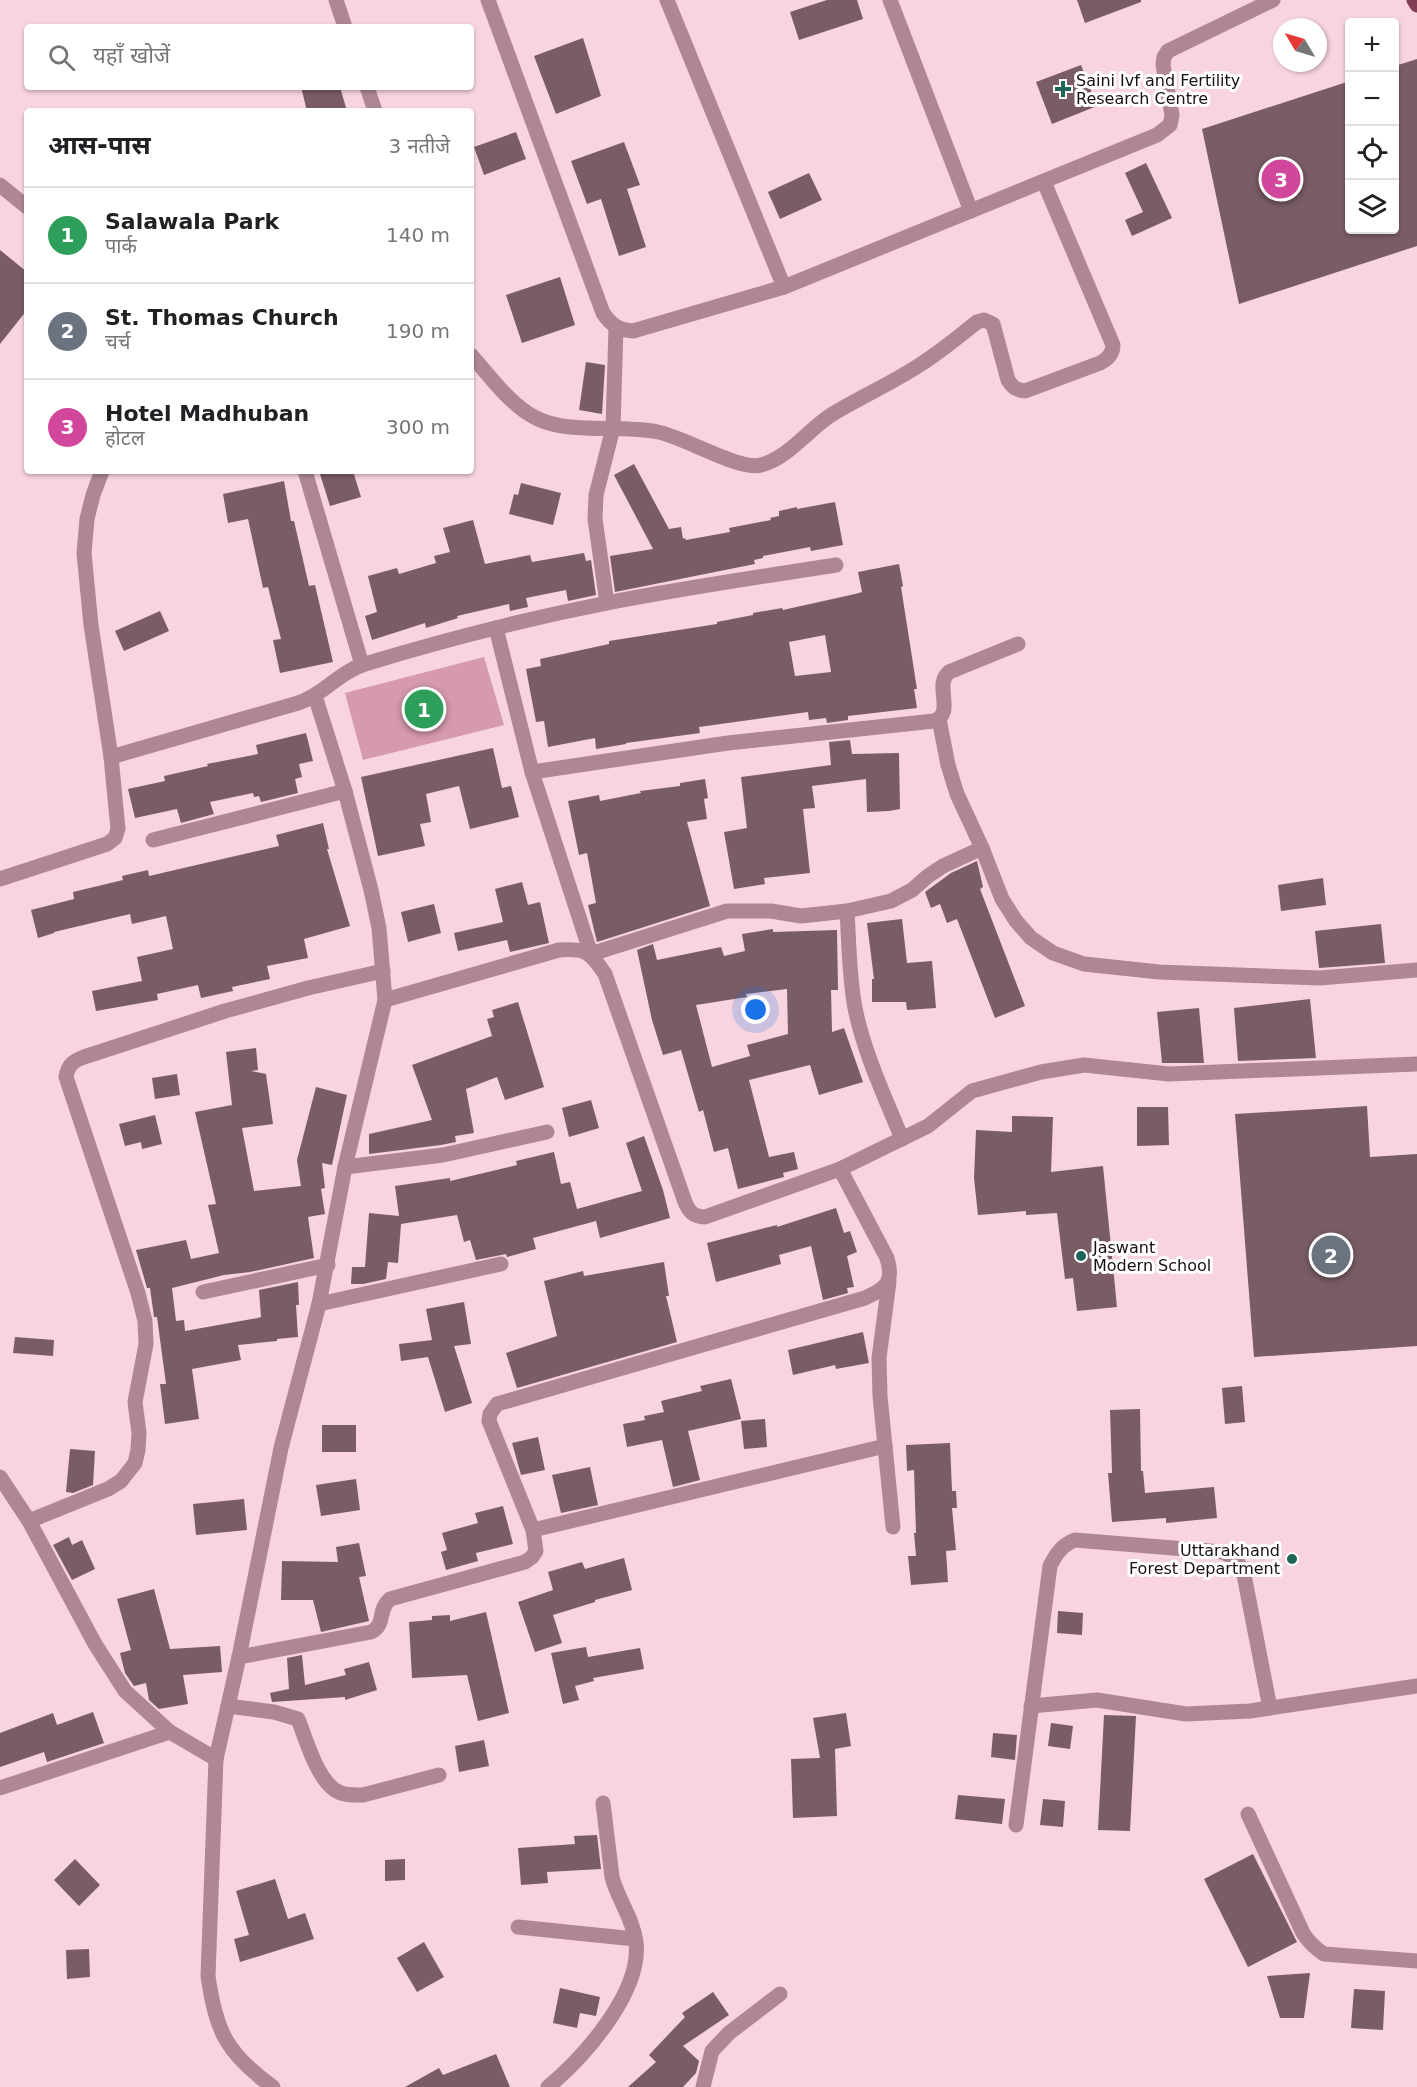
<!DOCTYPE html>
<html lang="hi">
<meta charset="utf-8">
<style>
body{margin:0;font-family:"DejaVu Sans","Noto Sans Devanagari",sans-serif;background:#f6f6f6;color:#202124}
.controls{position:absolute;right:18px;top:18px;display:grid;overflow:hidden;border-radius:6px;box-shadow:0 2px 4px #0004}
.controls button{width:54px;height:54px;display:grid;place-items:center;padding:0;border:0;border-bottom:2px solid #e0e0e0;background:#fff;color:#202124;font:30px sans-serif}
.compass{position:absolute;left:1273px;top:18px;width:54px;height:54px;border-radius:50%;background:#fff;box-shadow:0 2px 4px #0004;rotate:308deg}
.you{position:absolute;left:756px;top:1010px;width:21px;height:21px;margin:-15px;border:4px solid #fff;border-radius:50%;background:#1a73e8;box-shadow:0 0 0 9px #1a73e833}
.badge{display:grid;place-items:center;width:39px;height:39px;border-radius:50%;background:#db2777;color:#fff;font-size:20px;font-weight:700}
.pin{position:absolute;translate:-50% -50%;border:3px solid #fff;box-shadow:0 2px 6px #0006}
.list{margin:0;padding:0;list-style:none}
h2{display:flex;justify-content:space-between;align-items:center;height:78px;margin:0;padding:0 24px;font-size:26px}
h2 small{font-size:20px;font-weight:400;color:#757577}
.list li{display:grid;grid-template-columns:39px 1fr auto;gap:18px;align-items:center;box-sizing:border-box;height:96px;padding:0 24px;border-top:2px solid #e0e0e0}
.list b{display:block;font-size:22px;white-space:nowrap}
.list p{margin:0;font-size:20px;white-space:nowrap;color:#757577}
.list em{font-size:20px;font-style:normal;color:#757577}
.icon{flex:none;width:33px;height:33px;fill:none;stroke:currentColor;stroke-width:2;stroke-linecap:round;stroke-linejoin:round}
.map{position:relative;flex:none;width:1417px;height:2087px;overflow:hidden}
.search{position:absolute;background:#fff;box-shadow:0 2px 4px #0004;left:24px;top:24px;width:450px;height:66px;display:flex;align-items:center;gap:15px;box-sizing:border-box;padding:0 21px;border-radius:6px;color:#757577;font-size:22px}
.panel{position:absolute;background:#fff;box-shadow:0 2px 4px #0004;left:24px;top:108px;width:450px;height:366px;border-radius:6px}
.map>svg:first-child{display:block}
.green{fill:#d59aac}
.building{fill:#7a5c65;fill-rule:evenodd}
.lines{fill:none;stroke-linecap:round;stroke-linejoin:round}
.minor{stroke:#af8793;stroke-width:15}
.primary{stroke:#813e56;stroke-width:15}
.poi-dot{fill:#1e6558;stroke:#fff;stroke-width:2}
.labels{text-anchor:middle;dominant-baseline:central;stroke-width:6;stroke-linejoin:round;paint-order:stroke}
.poi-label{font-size:16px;fill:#1a0f12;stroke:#fff;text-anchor:start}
</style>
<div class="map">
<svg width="1417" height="2087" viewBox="0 0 1417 2087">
<rect width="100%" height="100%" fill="#f7d4de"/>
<!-- green -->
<polygon class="green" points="484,657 504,725 363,760 345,693"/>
<!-- building -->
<g class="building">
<polygon points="827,0 857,0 863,19 799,40 790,12"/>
<polygon points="1077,0 1141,0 1141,2 1085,23"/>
<polygon points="583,38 601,96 556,114 534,56"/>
<polygon points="1417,59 1417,246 1239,304 1202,129 1350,81 1350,230 1395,230 1395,66"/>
<polygon points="1081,65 1097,106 1052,124 1036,82"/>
<polygon points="301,87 340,87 347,111 307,111"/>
<polygon points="516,132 526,159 484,175 474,147"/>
<polygon points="624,142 640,185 627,189 646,247 619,256 601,199 587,204 571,161"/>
<polygon points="1146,163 1172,218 1132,236 1125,220 1143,212 1125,173"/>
<polygon points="809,173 822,200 780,219 768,192"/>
<polygon points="0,250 27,272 27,310 0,344"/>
<polygon points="560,277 575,325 522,343 506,295"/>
<polygon points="586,362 605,365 602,414 579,410"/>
<polygon points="634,464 669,529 681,527 683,539 685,538 686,540 730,532 729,528 771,520 770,518 779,516 779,511 797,507 797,509 835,502 843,545 811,551 810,547 763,556 763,558 754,560 755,564 615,592 610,556 653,549 614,475"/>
<polygon points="319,471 353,471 361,497 330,506"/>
<polygon points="284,481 291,521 294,521 309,586 315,585 333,662 280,673 273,640 281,639 268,587 263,588 248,519 228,523 223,494"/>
<polygon points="521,483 561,493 553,525 509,514 514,494 518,495"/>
<polygon points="473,520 485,564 530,555 532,562 584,553 586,561 591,560 596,595 568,601 566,590 526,598 528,607 510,611 509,604 457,616 458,618 426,628 425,623 372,640 365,616 377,612 368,576 397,568 399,574 436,563 434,556 450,552 443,528"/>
<path d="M899,564L903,586L901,587L917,689H914L917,708L848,716V720L827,723L826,718L809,720L808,712L699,727L700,733L626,743V744L596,749L595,738L548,747L544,721L536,722L526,669L541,666L540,659L609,644V641L717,624V622L753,615V613L782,608L783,610L855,594L862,592L858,572ZM825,635L831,672L795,676L789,642Z"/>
<polygon points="160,611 169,631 124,651 115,631"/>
<polygon points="306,733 313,761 299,764 302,777 295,779 298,793 261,802 259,796 254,797 253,793 210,802 214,814 181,823 177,809 135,818 128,789 165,781 164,776 208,766 207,764 258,754 256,745"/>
<polygon points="850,740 852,754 899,753 900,809 889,811 867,812 866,779 812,786 815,808 803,809 810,873 764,878 765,884 734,889 724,832 747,828 741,777 831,765 829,742"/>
<polygon points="493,748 502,788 511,786 519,817 470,829 459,786 426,794 431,822 420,824 425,846 378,856 361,777"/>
<polygon points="705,779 708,798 704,799 707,819 687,822 710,906 597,942 588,905 596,903 587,853 579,855 568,801 599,795 600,801 641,793 640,791 680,786 680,783"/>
<polygon points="323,823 329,849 327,849 350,926 304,939 308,958 267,966 270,979 232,987 233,991 201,998 198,985 157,994 158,1000 96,1011 92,991 142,981 137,957 173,949 166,916 132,924 130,914 54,932 54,933 38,938 31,910 74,899 73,892 123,880 122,876 148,870 149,876 279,846 276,835"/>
<polygon points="977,861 983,887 980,889 1025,1006 995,1018 957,919 947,923 940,904 931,908 925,892 951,873"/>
<polygon points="1323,878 1326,905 1281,911 1278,885"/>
<polygon points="522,882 528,905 540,902 549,943 510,952 507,940 458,951 454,933 503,922 495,889"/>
<polygon points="434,904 441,933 408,942 401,912"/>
<polygon points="902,919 907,963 932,961 936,1008 907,1010 906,1002 872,1002 872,979 874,979 867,923"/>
<polygon points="1381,924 1385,963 1319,968 1315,931"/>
<path d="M773,929V932L837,930L838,990H831L832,1032L844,1028L863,1082L819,1095L810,1065L749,1080L769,1157L794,1152L798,1169L783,1173L784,1177L738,1189L728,1148L714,1152L703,1110L699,1112L681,1050L663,1055L652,1020L637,950L653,944L657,960L721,947L724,956L745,951L742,934ZM787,989L788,1034L747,1045L750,1056L712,1067L696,1005L747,997L746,994Z"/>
<polygon points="1310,999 1316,1058 1238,1061 1234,1008"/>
<polygon points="518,1002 544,1087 505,1100 497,1077 466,1089 474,1133 455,1136 456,1142 441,1145 369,1154 369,1134 432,1120 412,1065 492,1036 487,1019 494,1017 492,1010"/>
<polygon points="1199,1008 1204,1063 1162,1063 1157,1012"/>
<polygon points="256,1048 258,1070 251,1071 266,1074 273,1124 242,1128 254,1191 301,1186 297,1160 316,1087 347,1095 332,1165 322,1163 325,1188 321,1189 325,1214 308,1217 314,1258 250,1272 224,1275 172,1288 176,1321 184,1320 185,1331 258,1318 261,1317 259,1290 298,1282 299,1305 296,1305 298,1337 277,1339 277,1341 238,1345 241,1360 192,1369 199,1419 165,1424 160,1384 166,1384 157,1317 154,1317 150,1288 147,1288 136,1250 186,1240 191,1259 219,1253 208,1205 216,1204 195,1112 232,1105 226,1052"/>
<polygon points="177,1074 180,1095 155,1099 152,1078"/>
<polygon points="591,1100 599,1128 569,1137 562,1108"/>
<polygon points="1367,1106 1370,1157 1417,1154 1417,1346 1254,1357 1235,1114"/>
<polygon points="1137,1107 1168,1107 1169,1145 1137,1146"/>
<polygon points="155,1115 162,1144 142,1149 141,1142 125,1146 119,1124"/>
<polygon points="1012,1116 1053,1117 1051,1172 1103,1166 1117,1307 1077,1311 1073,1278 1065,1279 1057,1213 1026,1215 1026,1211 978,1215 974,1178 976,1130 1012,1132"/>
<polygon points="644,1136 663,1190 670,1218 600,1238 596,1221 533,1238 536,1249 507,1257 506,1254 476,1260 470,1240 464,1242 457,1215 401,1224 398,1263 388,1262 386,1279 363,1284 351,1284 352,1267 365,1267 369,1213 399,1216 395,1186 450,1178 450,1181 517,1165 516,1161 554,1152 561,1184 570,1182 577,1209 642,1191 626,1143"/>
<polygon points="836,1208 844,1233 850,1231 857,1252 847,1256 854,1287 847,1288 848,1293 823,1300 811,1246 779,1255 781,1264 716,1282 707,1243 777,1225 777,1227"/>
<polygon points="664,1262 669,1296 666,1296 677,1342 517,1388 506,1353 557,1336 544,1281 583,1271 584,1276"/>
<polygon points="464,1302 471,1344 454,1346 472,1403 445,1412 428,1357 401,1361 399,1344 432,1340 426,1309"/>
<polygon points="863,1332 869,1363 836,1369 835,1365 793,1375 788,1350"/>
<polygon points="15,1337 54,1340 53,1356 13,1353"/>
<polygon points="731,1379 741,1419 688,1431 700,1480 673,1487 662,1440 627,1447 623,1424 645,1420 644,1416 664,1412 661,1401 702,1391 700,1386"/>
<polygon points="1242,1386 1245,1422 1225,1424 1222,1388"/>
<polygon points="1140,1409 1141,1471 1143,1471 1145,1493 1214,1487 1217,1518 1166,1523 1166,1518 1112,1522 1108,1473 1112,1473 1110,1410"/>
<polygon points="765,1419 767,1447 744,1449 741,1421"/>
<rect x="322" y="1425" width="34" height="27"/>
<polygon points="538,1437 545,1470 521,1475 512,1443"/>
<polygon points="950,1443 952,1491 956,1491 957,1508 952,1508 956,1550 946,1551 948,1582 911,1585 908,1556 916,1556 914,1533 916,1533 914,1470 907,1471 906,1445"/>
<polygon points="70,1449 95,1451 93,1485 73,1493 66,1492"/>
<polygon points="590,1467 598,1505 561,1513 552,1475"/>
<polygon points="356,1479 360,1510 321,1516 316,1485"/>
<polygon points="244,1499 247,1530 196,1535 193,1504"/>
<polygon points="503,1506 513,1544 476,1553 478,1561 446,1570 441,1552 447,1550 442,1533 478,1523 475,1513"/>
<polygon points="69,1537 72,1545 82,1540 95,1569 72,1580 53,1545"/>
<polygon points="359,1543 366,1576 359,1577 369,1621 321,1632 313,1600 281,1600 282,1561 338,1562 336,1547"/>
<polygon points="624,1558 632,1590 595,1600 595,1602 553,1615 562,1643 535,1652 518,1602 553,1590 548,1572 582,1562 585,1569"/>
<polygon points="154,1589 170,1649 220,1646 222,1672 183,1675 188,1704 159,1709 149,1700 146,1683 134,1686 125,1673 120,1653 131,1650 117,1599"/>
<polygon points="1058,1611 1083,1613 1082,1635 1057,1633"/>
<polygon points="486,1612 509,1713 478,1721 467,1675 412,1678 409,1622 432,1620 432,1616 450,1615 450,1621"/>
<polygon points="586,1647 588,1657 640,1648 644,1669 593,1678 594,1681 575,1686 579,1700 563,1704 551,1653"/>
<polygon points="302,1655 305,1685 346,1675 344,1669 369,1662 377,1690 345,1700 345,1697 272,1702 270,1693 289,1689 287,1658"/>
<polygon points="93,1712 104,1743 47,1762 44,1752 0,1767 0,1733 53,1713 57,1725"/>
<polygon points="846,1713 851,1746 835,1749 837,1816 793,1818 791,1759 820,1758 813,1718"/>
<polygon points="1104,1715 1136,1716 1130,1831 1098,1830"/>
<polygon points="1051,1723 1073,1726 1070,1749 1048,1746"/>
<polygon points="993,1733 1017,1735 1015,1760 991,1757"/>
<polygon points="484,1740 489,1766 459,1772 455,1746"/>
<polygon points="958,1795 1005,1799 1002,1824 955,1819"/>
<polygon points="1043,1799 1065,1801 1063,1827 1040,1825"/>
<polygon points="597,1835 601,1869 547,1872 548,1883 521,1885 518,1848 575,1844 574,1836"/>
<polygon points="1253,1854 1297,1942 1248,1967 1204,1879"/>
<polygon points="75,1859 100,1885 79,1906 54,1880"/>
<polygon points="405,1859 405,1880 385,1881 385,1860"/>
<polygon points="275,1879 288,1919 305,1913 314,1939 240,1962 234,1939 249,1935 236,1891"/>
<polygon points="424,1942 444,1977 417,1992 397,1958"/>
<polygon points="89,1949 90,1977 67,1979 66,1950"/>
<polygon points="1310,1973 1304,2018 1280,2018 1267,1976"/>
<polygon points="560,1988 600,1997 596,2016 580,2013 577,2028 553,2023"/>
<polygon points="1354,1989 1385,1991 1383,2030 1351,2028"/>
<polygon points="713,1992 729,2015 683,2046 699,2061 696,2073 683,2087 628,2087 656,2062 649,2055 685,2017 682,2013"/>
<polygon points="496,2054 510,2087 405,2087 439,2068 443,2075"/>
</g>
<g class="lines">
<!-- minor -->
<g class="minor">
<polyline points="336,0 345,27"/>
<path d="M488,0L603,313C611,325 619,330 633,331L784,287L1157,135L1170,125L1172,115L1163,65L1164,57L1168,51L1273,0"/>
<polyline points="667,0 784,287"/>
<polyline points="890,0 971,211"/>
<polyline points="367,87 375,111"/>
<polyline points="0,185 27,207"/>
<path d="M471,355C490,376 510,405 536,418C569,435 621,424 658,432C684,437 740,471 761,465C788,458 808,430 831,415C859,398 890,384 918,366C939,353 958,337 977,322L984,320L993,324L1008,380C1013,388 1017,390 1025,391L1100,363C1108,359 1113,354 1113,345L1044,182"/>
<polyline points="305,471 362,665"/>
<polyline points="607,603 595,519 596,495 613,428 616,327"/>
<polyline points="496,628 532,772 591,954 727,911 771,911 801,916 847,911 891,901 912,890 928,876 943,866 982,848"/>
<polyline points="939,719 948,765 957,794 982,848 1002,899 1016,921 1031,938 1053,953 1084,964 1159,972 1320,978 1417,970"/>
<path d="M111,757L298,703C323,695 339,672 365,664C444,640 526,619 607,603C683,588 760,577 836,565"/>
<path d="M532,772L728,743L934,721C956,713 933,685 949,672L1018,644"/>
<polyline points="153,840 345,791"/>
<polyline points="0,879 107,844 115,838 118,829 111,757 91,625 84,553 87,519 93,495 102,471"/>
<path d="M847,911C849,943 849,976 855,1008C864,1053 885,1097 902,1139"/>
<path d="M385,1000L559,950C586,948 590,952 605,974L685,1202C689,1212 694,1217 705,1217L840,1169L928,1126L972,1091L1041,1072L1084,1065L1169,1074L1417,1064"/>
<polyline points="345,1167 443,1155 547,1132"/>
<polyline points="889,1282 879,1358 880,1396 893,1527"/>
<polyline points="203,1292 328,1265"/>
<polyline points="319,1304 501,1264"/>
<polyline points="0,1477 29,1521 95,1644 125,1691 170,1732 216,1759"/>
<path d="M29,1521L108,1489L121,1481L135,1463L138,1450L139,1433L135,1402L146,1344L145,1321L138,1293L66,1077C68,1065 73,1061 84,1057L225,1011L308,988L383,971"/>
<polyline points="533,1530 885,1446"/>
<path d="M239,1657L371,1632C386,1625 377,1610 390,1599L525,1562L532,1557L536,1551L533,1530L489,1421L490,1414L497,1404L865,1298C887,1288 894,1282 887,1258L840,1169"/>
<path d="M228,1706L274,1712L298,1719C306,1740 317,1778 335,1790C344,1796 354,1795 363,1795L439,1775"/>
<polyline points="1031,1706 1097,1700 1186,1714 1250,1711 1417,1686"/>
<polyline points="0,1788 170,1732"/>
<path d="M1248,1814L1303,1933C1309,1943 1315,1948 1324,1954L1417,1961"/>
<path d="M1016,1825L1050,1566C1056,1554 1062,1545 1075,1540L1222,1552C1235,1557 1239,1562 1244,1575L1270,1708"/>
<polyline points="518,1927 635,1939"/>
<path d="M273,2087C227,2054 216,2032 208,1976L216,1759L239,1657L281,1448L319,1304L345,1167L385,1000L379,928L371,890L345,791L315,696"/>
<path d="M548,2087C584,2057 642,1992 636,1942C633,1918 618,1900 612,1877L603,1803"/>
<polyline points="703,2087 712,2051 729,2033 780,1994"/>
</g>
<!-- primary -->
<polyline class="primary" points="1414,0 1417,5"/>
</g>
<!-- markers -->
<g class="poi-dot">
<path d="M1060 80h6v6h6v6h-6v6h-6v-6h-6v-6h6z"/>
<circle cx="1081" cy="1256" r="6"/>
<circle cx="1292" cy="1559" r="6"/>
</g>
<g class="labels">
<!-- poi labels -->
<g class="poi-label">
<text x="1076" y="80">Saini Ivf and Fertility<tspan x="1076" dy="18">Research Centre</tspan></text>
<text x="1093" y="1247">Jaswant<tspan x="1093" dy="18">Modern School</tspan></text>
<text x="1280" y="1550" text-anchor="end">Uttarakhand<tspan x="1280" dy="18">Forest Department</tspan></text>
</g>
</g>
</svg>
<div class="controls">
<button>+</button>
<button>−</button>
<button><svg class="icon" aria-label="locate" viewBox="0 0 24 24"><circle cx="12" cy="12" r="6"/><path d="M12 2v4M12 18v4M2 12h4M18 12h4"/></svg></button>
<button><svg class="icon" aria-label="layers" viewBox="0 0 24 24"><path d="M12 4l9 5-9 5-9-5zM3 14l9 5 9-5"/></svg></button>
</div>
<svg class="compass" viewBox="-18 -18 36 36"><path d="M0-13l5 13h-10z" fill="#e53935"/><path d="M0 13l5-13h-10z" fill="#757577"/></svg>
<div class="you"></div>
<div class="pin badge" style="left:424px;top:709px;background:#2e9e5b">1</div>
<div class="pin badge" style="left:1331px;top:1255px;background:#6b7280">2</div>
<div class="pin badge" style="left:1281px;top:179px;background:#d1479c">3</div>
<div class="search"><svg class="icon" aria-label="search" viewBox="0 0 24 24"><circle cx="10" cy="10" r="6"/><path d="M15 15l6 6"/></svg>यहाँ खोजें</div>
<section class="panel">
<h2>आस-पास<small>3 नतीजे</small></h2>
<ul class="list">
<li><span class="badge" style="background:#2e9e5b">1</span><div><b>Salawala Park</b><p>पार्क</p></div><em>140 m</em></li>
<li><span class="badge" style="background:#6b7280">2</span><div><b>St. Thomas Church</b><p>चर्च</p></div><em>190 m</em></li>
<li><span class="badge" style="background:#d1479c">3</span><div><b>Hotel Madhuban</b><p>होटल</p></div><em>300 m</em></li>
</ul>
</section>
</div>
